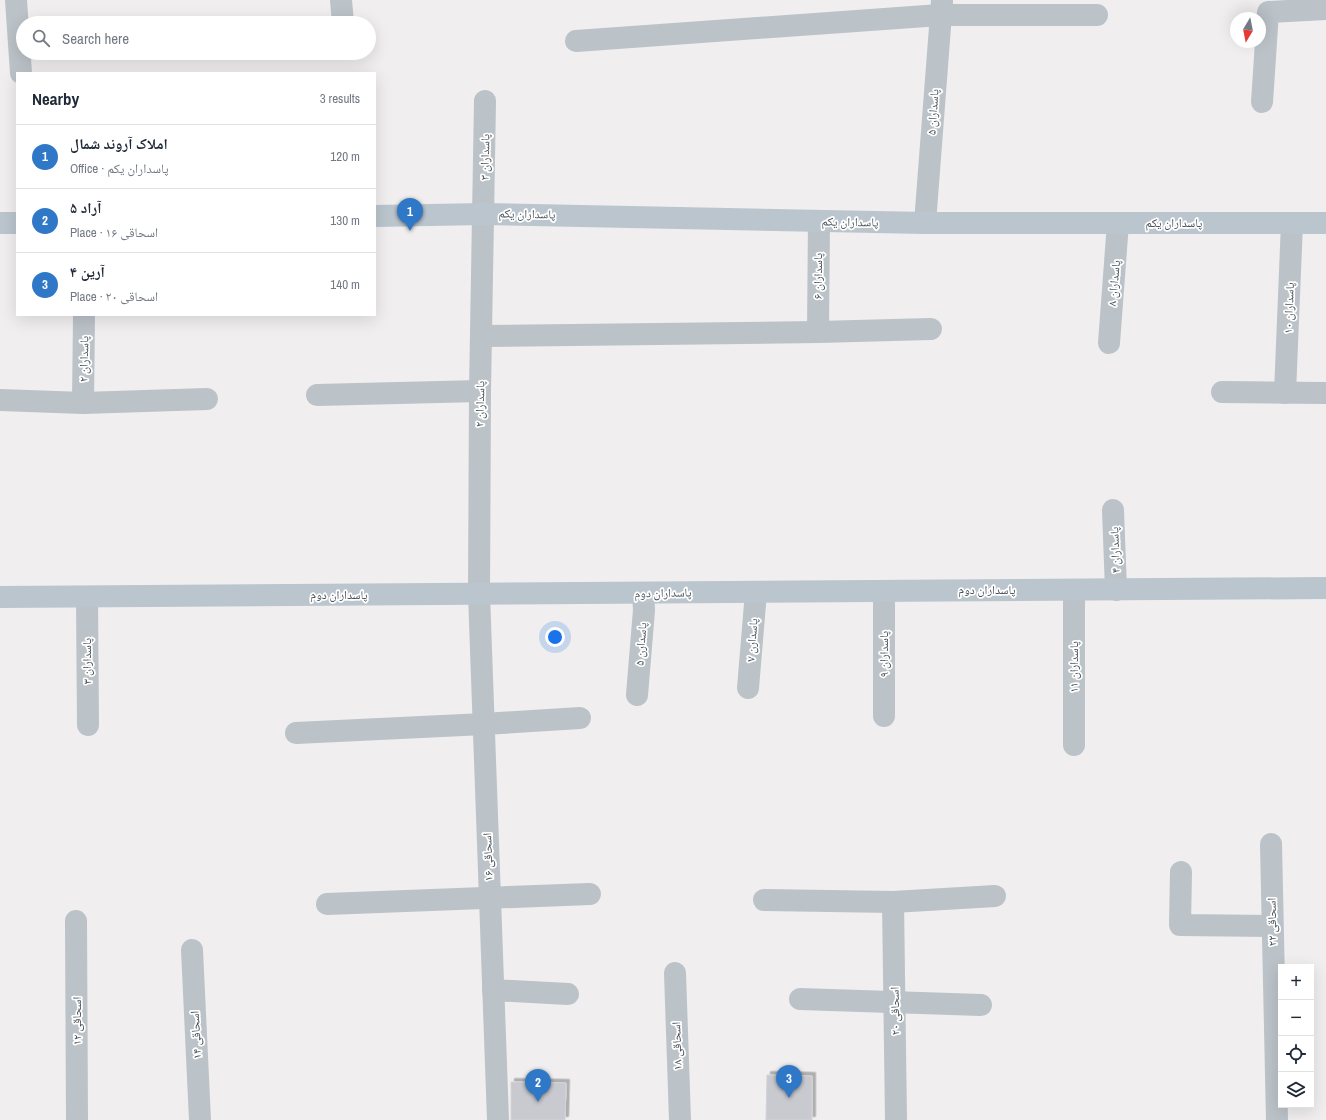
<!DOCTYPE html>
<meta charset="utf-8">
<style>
body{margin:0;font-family:"Archivo Narrow","Noto Naskh Arabic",sans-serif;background:#f6f6f7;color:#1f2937}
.controls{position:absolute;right:12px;bottom:12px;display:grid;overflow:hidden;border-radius:0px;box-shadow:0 4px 16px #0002}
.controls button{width:36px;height:36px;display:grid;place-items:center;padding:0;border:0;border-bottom:1px solid #e0e1e3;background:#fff;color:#1f2937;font:20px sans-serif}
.compass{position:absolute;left:1230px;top:12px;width:36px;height:36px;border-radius:50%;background:#fff;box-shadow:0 4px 16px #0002;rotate:190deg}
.you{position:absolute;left:555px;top:637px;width:14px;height:14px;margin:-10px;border:3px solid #fff;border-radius:50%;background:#1a73e8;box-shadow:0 0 0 6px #1a73e833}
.badge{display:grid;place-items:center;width:26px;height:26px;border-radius:50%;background:#2f78c8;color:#fff;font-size:13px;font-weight:700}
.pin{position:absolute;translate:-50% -33px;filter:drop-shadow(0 1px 2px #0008)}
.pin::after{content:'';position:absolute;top:21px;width:14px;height:12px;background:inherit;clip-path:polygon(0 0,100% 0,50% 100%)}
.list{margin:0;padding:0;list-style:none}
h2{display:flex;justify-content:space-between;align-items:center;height:52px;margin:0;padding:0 16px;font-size:17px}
h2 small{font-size:13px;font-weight:400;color:#747a83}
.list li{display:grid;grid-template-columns:26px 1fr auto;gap:12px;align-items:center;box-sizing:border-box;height:64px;padding:0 16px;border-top:1px solid #e0e1e3}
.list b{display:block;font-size:15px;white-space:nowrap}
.list p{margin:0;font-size:13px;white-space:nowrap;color:#747a83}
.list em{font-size:13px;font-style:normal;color:#747a83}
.icon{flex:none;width:22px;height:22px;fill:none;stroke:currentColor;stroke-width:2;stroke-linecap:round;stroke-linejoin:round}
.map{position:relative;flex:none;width:1326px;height:1120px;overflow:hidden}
.search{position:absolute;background:#fff;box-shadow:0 4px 16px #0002;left:16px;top:16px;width:360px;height:44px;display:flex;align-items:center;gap:10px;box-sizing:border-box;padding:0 14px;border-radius:22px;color:#747a83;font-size:15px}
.panel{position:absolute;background:#fff;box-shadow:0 4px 16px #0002;left:16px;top:72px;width:360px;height:244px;border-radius:0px}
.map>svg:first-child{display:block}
.building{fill:#c9cad0;stroke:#d2d4d8;filter:url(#shadow)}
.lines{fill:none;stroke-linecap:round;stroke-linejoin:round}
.street{stroke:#bbc2c8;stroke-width:22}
.secondary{stroke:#bbc5cd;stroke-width:22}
.labels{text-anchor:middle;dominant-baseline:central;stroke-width:3.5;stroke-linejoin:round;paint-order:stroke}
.street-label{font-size:12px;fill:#485158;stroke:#fff}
</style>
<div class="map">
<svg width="1326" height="1120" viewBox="0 0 1326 1120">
<defs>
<filter id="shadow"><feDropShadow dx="3.5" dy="-3.5" stdDeviation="0" flood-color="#0004"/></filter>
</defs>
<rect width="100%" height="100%" fill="#f0eeee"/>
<!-- building -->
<g class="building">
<polygon points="767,1075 812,1076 812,1120 766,1120"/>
<polygon points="511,1082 566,1083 565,1120 511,1120"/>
</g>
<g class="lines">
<!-- street -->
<g class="street">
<polyline points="16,0 21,73"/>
<polyline points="341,0 343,23"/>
<polyline points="576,41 940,15 1097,15"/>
<polyline points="485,101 480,391 479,594 498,1120"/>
<polyline points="1262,102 1268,12 1326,9"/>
<polyline points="925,223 942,1"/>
<polyline points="818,332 819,221"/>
<polyline points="481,336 818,332 931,329"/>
<polyline points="1109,343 1118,223"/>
<polyline points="1222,392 1326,393"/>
<polyline points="1285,393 1292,223"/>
<polyline points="317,395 480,391"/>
<polyline points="0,400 83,403 207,399"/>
<polyline points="83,403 84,315"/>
<polyline points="1113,510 1116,590"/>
<polyline points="884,591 884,716"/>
<polyline points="87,597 88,725"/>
<polyline points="748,688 756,592"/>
<polyline points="637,695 644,610 643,593"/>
<polyline points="296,733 484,724 580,718"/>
<polyline points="1074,745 1074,590"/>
<polyline points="1271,844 1277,1120"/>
<polyline points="1181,872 1180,925 1272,926"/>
<polyline points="764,900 893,902 995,896"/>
<polyline points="893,902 896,1120"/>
<polyline points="327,904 590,894"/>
<polyline points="76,921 77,1120"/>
<polyline points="192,950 200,1120"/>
<polyline points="675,973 680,1120"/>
<polyline points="493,990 568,994"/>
<polyline points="800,999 981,1005"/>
</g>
<!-- secondary -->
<g class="secondary">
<polyline points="375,216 484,214 925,223 1326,223"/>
<polyline points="0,223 17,223"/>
<polyline points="0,597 1326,588"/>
</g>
</g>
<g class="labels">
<!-- street labels -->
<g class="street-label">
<text transform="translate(933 112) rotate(-86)">پاسداران ۵</text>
<text transform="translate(485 157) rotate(-89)">پاسداران ۳</text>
<text transform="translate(527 214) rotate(1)">پاسداران یکم</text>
<text transform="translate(850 222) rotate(1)">پاسداران یکم</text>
<text x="1174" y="223">پاسداران یکم</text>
<text transform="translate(818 276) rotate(-90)">پاسداران ۶</text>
<text transform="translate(1114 283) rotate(-85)">پاسداران ۸</text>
<text transform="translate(1289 308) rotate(-88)">پاسداران ۱۰</text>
<text transform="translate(84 359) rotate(-89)">پاسداران ۲</text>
<text transform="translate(480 404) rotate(-89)">پاسداران ۲</text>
<text transform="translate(1115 550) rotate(-92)">پاسداران ۴</text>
<text x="987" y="590">پاسداران دوم</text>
<text transform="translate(663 593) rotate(-1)">پاسداران دوم</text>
<text x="339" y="595">پاسداران دوم</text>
<text transform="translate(752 640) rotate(-86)">پاسدارن ۷</text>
<text transform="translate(641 644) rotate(-86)">پاسدارن ۵</text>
<text transform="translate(884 654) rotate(-90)">پاسداران ۹</text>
<text transform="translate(87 661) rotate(-90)">پاسداران ۳</text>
<text transform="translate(1074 667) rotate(-90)">پاسداران ۱۱</text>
<text transform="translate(488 857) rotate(-92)">اسحاقی ۱۶</text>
<text transform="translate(1272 922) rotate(-91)">اسحاقی ۲۲</text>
<text transform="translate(895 1011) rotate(-91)">اسحاقی ۲۰</text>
<text transform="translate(77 1021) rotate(-90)">اسحاقی ۱۲</text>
<text transform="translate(196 1035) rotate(-93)">اسحاقی ۱۴</text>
<text transform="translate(677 1046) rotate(-92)">اسحاقی ۱۸</text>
</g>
</g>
</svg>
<div class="controls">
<button>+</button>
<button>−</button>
<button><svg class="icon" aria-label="locate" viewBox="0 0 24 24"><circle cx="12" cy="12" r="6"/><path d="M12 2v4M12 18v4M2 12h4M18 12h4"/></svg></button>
<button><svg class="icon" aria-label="layers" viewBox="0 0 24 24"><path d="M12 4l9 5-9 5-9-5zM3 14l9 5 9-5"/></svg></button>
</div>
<svg class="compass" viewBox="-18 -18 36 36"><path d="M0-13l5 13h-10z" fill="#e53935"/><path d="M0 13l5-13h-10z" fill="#747a83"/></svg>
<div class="you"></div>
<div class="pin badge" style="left:410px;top:231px">1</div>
<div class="pin badge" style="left:538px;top:1102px">2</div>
<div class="pin badge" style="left:789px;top:1098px">3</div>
<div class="search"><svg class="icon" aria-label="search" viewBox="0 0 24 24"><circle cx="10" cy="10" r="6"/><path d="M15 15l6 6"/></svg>Search here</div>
<section class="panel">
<h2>Nearby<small>3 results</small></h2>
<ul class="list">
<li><span class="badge">1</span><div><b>املاک آروند شمال</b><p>Office · پاسداران یکم</p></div><em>120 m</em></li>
<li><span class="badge">2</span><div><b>آراد ۵</b><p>Place · اسحاقی ۱۶</p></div><em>130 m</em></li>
<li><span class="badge">3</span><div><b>آرین ۴</b><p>Place · اسحاقی ۲۰</p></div><em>140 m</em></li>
</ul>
</section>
</div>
